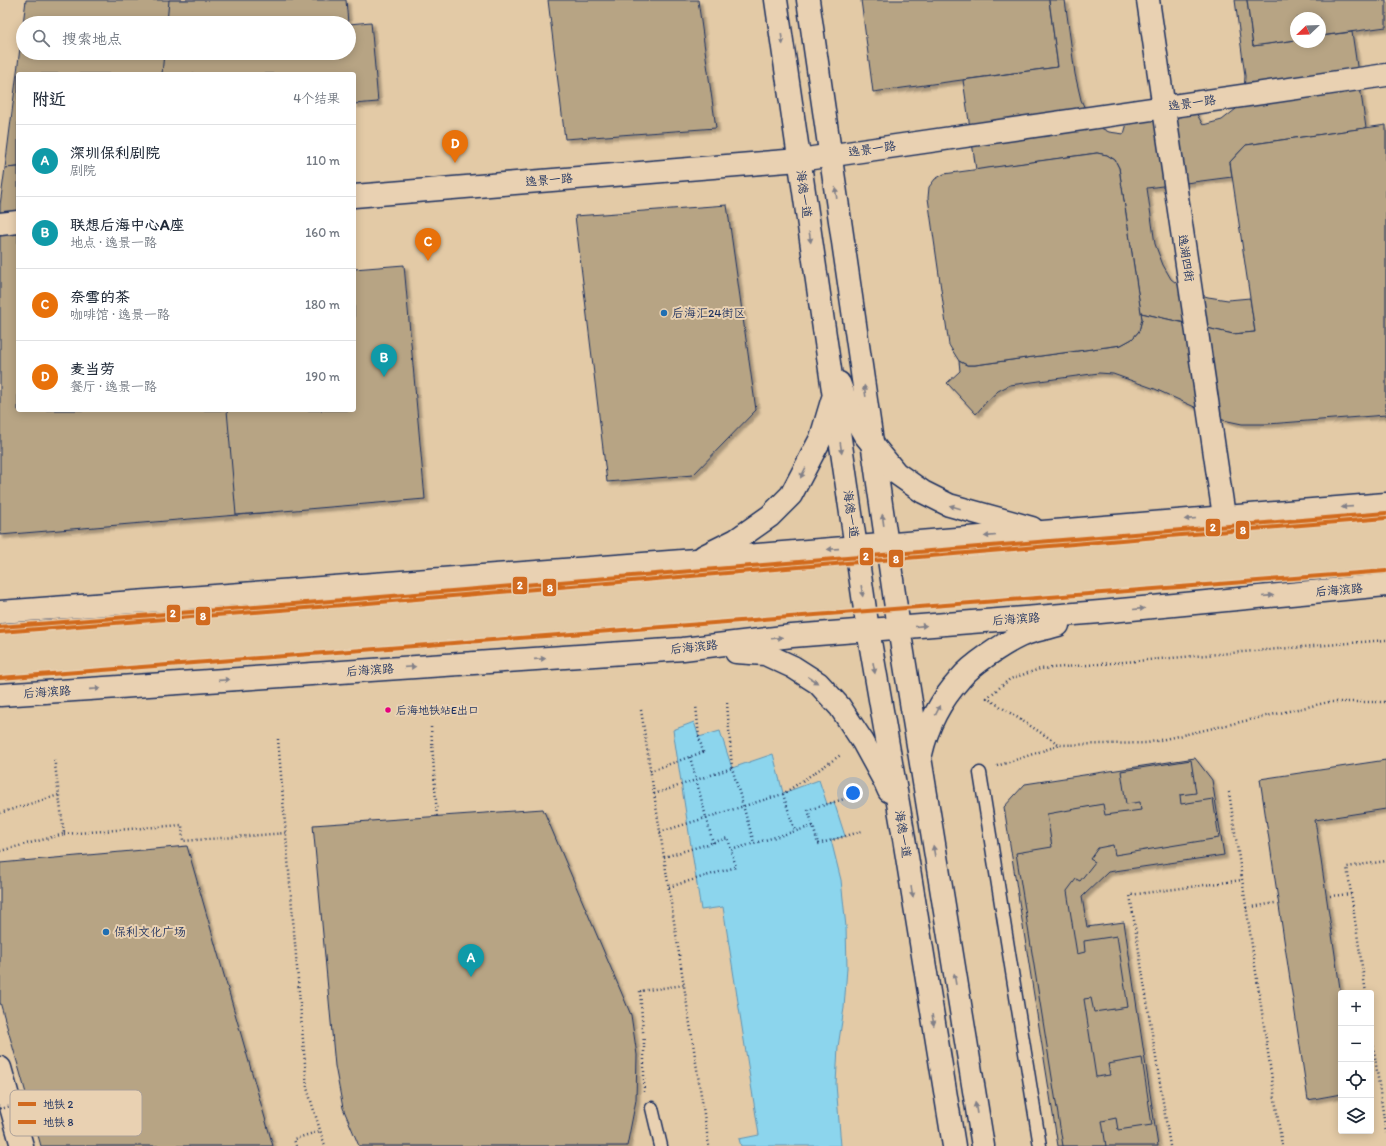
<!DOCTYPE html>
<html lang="zh">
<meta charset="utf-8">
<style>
body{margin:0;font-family:Itim,"LXGW WenKai TC",sans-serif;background:#f6f6f7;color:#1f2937}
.controls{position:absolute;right:12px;bottom:12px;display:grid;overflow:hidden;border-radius:4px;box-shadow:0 2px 10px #0003}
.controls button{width:36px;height:36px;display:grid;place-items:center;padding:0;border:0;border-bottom:1px solid #e0e1e3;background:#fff;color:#1f2937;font:20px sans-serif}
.compass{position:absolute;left:1290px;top:12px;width:36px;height:36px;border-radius:50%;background:#fff;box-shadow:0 2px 10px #0003;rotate:247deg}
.you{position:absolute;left:853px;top:793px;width:14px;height:14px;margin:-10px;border:3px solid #fff;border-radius:50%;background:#1a73e8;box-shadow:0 0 0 6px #1a73e833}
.badge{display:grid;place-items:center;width:26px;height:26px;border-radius:50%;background:#1f6fb2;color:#fff;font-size:13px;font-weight:700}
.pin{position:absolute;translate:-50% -33px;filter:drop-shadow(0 1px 2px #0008)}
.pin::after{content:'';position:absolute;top:21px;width:14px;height:12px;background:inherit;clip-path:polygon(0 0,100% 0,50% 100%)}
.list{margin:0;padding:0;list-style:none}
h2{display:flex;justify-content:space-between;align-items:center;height:52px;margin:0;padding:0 16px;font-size:17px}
h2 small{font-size:13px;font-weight:400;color:#747a83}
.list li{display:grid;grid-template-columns:26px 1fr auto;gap:12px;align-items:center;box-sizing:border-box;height:72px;padding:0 16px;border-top:1px solid #e0e1e3}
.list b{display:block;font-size:15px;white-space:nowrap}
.list p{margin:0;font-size:13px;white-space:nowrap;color:#747a83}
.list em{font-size:13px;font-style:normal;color:#747a83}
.icon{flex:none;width:22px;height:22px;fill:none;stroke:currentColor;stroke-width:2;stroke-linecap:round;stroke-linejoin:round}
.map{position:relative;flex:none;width:1386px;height:1146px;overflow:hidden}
.search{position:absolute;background:#fff;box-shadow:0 2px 10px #0003;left:16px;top:16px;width:340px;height:44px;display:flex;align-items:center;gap:10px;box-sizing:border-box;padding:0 14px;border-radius:22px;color:#747a83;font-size:15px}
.panel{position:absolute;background:#fff;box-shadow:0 2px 10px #0003;left:16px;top:72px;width:340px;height:340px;border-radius:4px}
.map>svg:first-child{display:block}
.water{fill:#8cd5ed;stroke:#5f93b4}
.building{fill:#b7a484;stroke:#1b2f5e;filter:url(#shadow)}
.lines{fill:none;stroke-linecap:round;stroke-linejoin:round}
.lane-casing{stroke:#1b2f5e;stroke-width:15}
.street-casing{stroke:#1b2f5e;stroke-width:25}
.secondary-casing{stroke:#1b2f5e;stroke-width:25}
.path{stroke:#1b2f5e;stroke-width:2.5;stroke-dasharray:1 3;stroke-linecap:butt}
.lane{stroke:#e9d1b2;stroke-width:12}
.street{stroke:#e9d1b2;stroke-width:22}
.secondary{stroke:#e9d1b2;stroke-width:22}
.path-bridge{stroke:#1b2f5e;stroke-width:2.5;stroke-dasharray:1 3;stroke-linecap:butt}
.metro-1-casing{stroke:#e9d1b2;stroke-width:7}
.metro-2-casing{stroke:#e9d1b2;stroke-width:7}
.metro-1{stroke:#d16a1f;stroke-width:4}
.metro-2{stroke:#d16a1f;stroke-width:4}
.oneway{fill:#828088}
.poi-dot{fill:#1f6fb2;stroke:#e9d1b2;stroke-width:1.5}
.bus-dot{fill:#e5007d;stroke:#e9d1b2;stroke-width:1.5}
.labels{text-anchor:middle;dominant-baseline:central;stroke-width:4;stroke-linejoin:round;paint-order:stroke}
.bus-label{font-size:11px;fill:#1b2f5e;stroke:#e9d1b2;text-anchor:start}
.street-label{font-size:12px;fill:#1b2f5e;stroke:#e9d1b2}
.poi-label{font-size:12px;fill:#1b2f5e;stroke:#e9d1b2;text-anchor:start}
.key{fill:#e9d1b2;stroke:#aba099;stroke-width:1}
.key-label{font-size:11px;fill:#1b2f5e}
.line-badge{stroke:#e9d1b2;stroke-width:1.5}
.badge-label{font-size:11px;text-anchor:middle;font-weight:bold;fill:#fff}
</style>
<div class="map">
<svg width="1386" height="1146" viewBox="0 0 1386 1146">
<defs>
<filter id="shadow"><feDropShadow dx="3.5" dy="3.5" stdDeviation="1" flood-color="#0004"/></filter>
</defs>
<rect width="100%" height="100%" fill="#e3caa6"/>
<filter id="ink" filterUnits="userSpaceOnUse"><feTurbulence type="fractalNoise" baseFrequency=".025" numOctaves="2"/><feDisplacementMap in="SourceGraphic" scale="8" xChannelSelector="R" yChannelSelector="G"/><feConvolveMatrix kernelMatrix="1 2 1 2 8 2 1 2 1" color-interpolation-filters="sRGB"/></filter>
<g filter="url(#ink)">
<!-- water -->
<polygon class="water" points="694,722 699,737 720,731 732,768 773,754 783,793 819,780 827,804 834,802 845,836 831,840 841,880 846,927 847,968 844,1008 838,1047 836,1084 841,1146 741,1146 739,1139 759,1135 723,907 701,910 673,730"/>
<!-- building -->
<g class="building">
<polygon points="26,0 204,0 201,23 23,23 23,53 198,53 196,74 18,74 18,167 5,168"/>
<polygon points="169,0 346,0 348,23 167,23"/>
<polygon points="548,0 698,0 716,128 565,139"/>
<polygon points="861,0 1049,0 1058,67 873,92"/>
<polygon points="1049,0 1065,0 1075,74 1081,100 1088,115 1097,126 1109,132 1124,134 1128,120 1195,111 1203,125 1222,120 1236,109 1244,93 1245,76 1235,0 1247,0 1253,46 1296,40 1296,42 1320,42 1320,36 1352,32 1366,128 1246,145 1230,162 1232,177 1147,188 1155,244 1163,265 1171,279 1180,286 1195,293 1208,297 1228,300 1250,298 1255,332 1233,334 1141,313 1119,168 1115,160 1107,155 1097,153 976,170 963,80 1058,67"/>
<polygon points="1247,0 1386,0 1386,27 1320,36 1320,18 1296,18 1296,40 1253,46"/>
<polygon points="371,22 378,102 354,104 354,74 162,74 164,53 349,53 349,24"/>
<polygon points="1386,125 1386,415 1268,424 1242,424 1223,420 1155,389 1113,374 1099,373 1010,385 998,391 987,401 976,414 947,383 960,371 959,361 967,365 975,365 1121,345 1132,339 1139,331 1142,319 1141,313 1233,334 1255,332 1230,162 1246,145"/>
<polygon points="1097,153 1107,155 1115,160 1119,168 1142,319 1139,331 1132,339 1121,345 975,365 967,365 959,361 949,345 928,198 929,187 935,179 944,174"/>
<polygon points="18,167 18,410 264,410 273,512 0,535 0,205 5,168"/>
<polygon points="727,205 756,410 693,475 607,482 575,216"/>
<polygon points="404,265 425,499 236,515 227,410 354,410 354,269"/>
<polygon points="1195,758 1212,780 1224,855 1108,872 1082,897 1087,927 1124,922 1158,1146 1058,1146 1004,807 1025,784"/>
<polygon points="1191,760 1196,793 1180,795 1181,804 1213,799 1219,838 1115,855 1113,845 1098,848 1090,859 1095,862 1080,881 1076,879 1067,891 1077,954 1085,952 1084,941 1117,936 1128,1007 1094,1012 1091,998 1084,999 1096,1077 1110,1075 1108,1064 1142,1058 1152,1125 1118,1130 1116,1118 1102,1121 1106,1146 1063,1146 1016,853 1052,847 1047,814 1103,804 1105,815 1141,810 1140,802 1126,804 1121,771"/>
<polygon points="1386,760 1386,809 1315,820 1341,995 1341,1094 1308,1100 1260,779"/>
<polygon points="543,809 631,1015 637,1055 636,1100 627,1146 359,1146 343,1108 335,1066 313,825"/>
<polygon points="187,846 273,1146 41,1146 0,1002 0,863"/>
</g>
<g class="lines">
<!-- lane casing -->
<g class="lane-casing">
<g id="lane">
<polyline points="980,773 1040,1146"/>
<polyline points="652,1108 661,1146"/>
</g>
</g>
<!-- street casing -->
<g class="street-casing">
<g id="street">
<polyline points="1148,0 1224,516"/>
<polyline points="354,196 799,160 1386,75"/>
<polyline points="0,224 18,222"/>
<polyline points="0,1068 22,1146"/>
</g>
</g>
<!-- secondary casing -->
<g class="secondary-casing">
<g id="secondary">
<polyline points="776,0 868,630 902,826 954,1146"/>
<polyline points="808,0 899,628 983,1146"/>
<polyline points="839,383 847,404 864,434 896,473 923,492 949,505 1032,528"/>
<polyline points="704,556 736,540 770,516 791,495 821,438 832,401"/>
<polyline points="0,612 696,560 1386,504"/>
<polyline points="736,652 765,654 793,667 818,683 840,707 863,742 885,782 889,791"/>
<polyline points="0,695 683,649 792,636 1100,612 1386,585"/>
<path d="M921,754C927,727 941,700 960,679C971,665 1003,644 1020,636C1031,631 1045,629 1058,625"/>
</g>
</g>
<!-- path -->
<g class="path">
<polyline points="1386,640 1040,669 1010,679 987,698 1060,745 1147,743 1329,702 1386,702"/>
<polyline points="727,703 732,768 754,843"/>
<polyline points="641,710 709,1146"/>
<polyline points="431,727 437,817"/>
<polyline points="278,739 307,1088 325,1146"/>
<polyline points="690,757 713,843"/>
<polyline points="997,766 1060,745"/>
<polyline points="650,771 703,752 699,737 696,705"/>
<polyline points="1229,792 1282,1146"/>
<polyline points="654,794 732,768"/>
<polyline points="783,794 795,831"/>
<polyline points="0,813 59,795"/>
<polyline points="813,826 808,810 857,795"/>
<polyline points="660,832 783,794 842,754"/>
<polyline points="64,834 182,825 183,841 286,833"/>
<polyline points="0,851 64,834 54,757"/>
<polyline points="664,857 728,838 731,850"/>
<polyline points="669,887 736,867 731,850 813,826 818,844 863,831"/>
<polyline points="1330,896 1351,894"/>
<polyline points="1246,908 1275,903"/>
<polyline points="1366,993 1347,867 1386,861"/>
<polyline points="1371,1030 1386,1133"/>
<polyline points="644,1092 644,1044 640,991 684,985"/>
<polyline points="296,1146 294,1139 320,1131"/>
<polyline points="1170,1146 1130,895 1242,880"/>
</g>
<!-- lane -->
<use href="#lane" class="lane"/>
<!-- street -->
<use href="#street" class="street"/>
<!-- secondary -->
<use href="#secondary" class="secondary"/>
<!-- path-bridge -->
<polyline class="path-bridge" points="0,1109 11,1106"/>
<!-- metro-1 casing -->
<g class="metro-1-casing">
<g id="metro-1">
<polyline points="0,627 356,599 1386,513"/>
<polyline points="0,678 1386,571"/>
</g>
</g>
<!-- metro-2 casing -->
<g class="metro-2-casing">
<polyline id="metro-2" points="0,632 356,604 1386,518"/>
</g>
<!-- metro-1 -->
<use href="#metro-1" class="metro-1"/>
<!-- metro-2 -->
<use href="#metro-2" class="metro-2"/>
</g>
<!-- one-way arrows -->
<defs><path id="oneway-solid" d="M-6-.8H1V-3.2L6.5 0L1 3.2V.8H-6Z"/></defs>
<g class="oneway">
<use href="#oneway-solid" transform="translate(782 39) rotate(82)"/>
<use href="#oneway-solid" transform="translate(836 193) rotate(-98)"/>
<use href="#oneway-solid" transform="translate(810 237) rotate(82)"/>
<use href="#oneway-solid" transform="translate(865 391) rotate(-98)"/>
<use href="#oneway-solid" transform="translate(841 448) rotate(82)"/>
<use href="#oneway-solid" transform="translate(803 473) rotate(117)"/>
<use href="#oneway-solid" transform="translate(955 507) rotate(-164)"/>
<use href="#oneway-solid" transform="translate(1347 507) rotate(176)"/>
<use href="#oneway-solid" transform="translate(1190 519) rotate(175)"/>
<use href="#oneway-solid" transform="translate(883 520) rotate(-98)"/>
<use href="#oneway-solid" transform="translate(990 536) rotate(175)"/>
<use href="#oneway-solid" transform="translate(833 549) rotate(176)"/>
<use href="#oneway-solid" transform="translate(862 591) rotate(82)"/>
<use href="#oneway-solid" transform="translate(1268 596) rotate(-5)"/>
<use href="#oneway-solid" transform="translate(1139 609) rotate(-5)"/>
<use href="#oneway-solid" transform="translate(921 626) rotate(-5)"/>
<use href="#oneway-solid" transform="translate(777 638) rotate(-7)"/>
<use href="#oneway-solid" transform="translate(540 659) rotate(-4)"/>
<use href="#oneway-solid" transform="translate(410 667) rotate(-4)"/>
<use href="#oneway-solid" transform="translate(874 668) rotate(80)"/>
<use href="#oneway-solid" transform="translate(224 680) rotate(-4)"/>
<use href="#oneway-solid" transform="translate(813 680) rotate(33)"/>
<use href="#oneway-solid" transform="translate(95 689) rotate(-4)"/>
<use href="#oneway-solid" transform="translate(938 710) rotate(-63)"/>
<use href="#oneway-solid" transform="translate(934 851) rotate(-99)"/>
<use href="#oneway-solid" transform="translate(912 892) rotate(81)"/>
<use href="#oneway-solid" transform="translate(955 979) rotate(-99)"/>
<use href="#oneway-solid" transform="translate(933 1020) rotate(81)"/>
<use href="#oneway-solid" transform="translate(976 1108) rotate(-99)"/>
</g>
</g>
<!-- markers -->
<g class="poi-dot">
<circle cx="664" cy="313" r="4"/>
<circle cx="106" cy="932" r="4"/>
</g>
<circle class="bus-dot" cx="388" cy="710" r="3.5"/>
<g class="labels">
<!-- bus labels -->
<g class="bus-label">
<text x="396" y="710">后海地铁站E出口</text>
</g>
<!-- street labels -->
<g class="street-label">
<text transform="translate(1192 103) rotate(-8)">逸景一路</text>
<text transform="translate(872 149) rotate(-8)">逸景一路</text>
<text transform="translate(549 180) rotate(-5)">逸景一路</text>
<text transform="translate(804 194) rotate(82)">海德一道</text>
<text transform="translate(1186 258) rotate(81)">逸湖四街</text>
<text transform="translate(851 514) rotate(82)">海德一道</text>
<text transform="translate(1339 590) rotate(-5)">后海滨路</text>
<text transform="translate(1016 619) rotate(-4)">后海滨路</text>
<text transform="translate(694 647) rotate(-6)">后海滨路</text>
<text transform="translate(370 670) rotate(-4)">后海滨路</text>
<text transform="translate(47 692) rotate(-4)">后海滨路</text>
<text transform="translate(903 834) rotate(81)">海德一道</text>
</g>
<!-- poi labels -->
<g class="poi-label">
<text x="672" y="313">后海汇24街区</text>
<text x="114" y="932">保利文化广场</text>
</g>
</g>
<!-- legend -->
<rect x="10" y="1090" width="132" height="46" rx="6" class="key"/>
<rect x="18" y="1102" width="18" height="4" fill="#d16a1f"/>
<rect x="18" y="1120" width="18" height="4" fill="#d16a1f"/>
<g class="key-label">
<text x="43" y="1108">地铁 2</text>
<text x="43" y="1126">地铁 8</text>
</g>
<g class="line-badge">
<rect x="1205" y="518" width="16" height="19" rx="4" fill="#d16a1f"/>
<rect x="1235" y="520" width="15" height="20" rx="4" fill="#d16a1f"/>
<rect x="859" y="547" width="15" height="19" rx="4" fill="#d16a1f"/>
<rect x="888" y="549" width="16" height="19" rx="4" fill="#d16a1f"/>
<rect x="512" y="576" width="16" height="19" rx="4" fill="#d16a1f"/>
<rect x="542" y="578" width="15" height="19" rx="4" fill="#d16a1f"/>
<rect x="166" y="604" width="15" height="19" rx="4" fill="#d16a1f"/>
<rect x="195" y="606" width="16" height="20" rx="4" fill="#d16a1f"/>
</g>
<g class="badge-label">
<text x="1213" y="531">2</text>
<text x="1243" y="534">8</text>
<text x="866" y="560">2</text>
<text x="896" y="563">8</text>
<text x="520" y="589">2</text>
<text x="550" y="592">8</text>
<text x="173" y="617">2</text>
<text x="203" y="620">8</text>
</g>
</svg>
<div class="controls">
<button>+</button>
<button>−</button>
<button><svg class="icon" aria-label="locate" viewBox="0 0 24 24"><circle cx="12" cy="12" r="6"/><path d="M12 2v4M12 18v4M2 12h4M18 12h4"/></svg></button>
<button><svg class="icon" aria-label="layers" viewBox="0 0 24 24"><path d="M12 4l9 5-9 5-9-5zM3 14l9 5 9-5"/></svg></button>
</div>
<svg class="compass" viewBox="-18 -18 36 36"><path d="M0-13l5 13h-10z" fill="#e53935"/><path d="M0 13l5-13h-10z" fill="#747a83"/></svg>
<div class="you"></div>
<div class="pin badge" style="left:471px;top:977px;background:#0f9aa8">A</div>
<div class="pin badge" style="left:384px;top:377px;background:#0f9aa8">B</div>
<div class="pin badge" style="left:428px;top:261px;background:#e8710a">C</div>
<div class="pin badge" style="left:455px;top:163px;background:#e8710a">D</div>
<div class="search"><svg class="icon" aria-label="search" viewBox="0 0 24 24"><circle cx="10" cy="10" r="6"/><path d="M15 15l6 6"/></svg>搜索地点</div>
<section class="panel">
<h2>附近<small>4个结果</small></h2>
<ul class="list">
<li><span class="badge" style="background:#0f9aa8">A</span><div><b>深圳保利剧院</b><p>剧院</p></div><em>110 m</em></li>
<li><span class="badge" style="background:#0f9aa8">B</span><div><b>联想后海中心A座</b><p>地点 · 逸景一路</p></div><em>160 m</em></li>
<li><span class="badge" style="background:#e8710a">C</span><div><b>奈雪的茶</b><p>咖啡馆 · 逸景一路</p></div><em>180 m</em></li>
<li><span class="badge" style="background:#e8710a">D</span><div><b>麦当劳</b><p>餐厅 · 逸景一路</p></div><em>190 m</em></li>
</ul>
</section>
</div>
